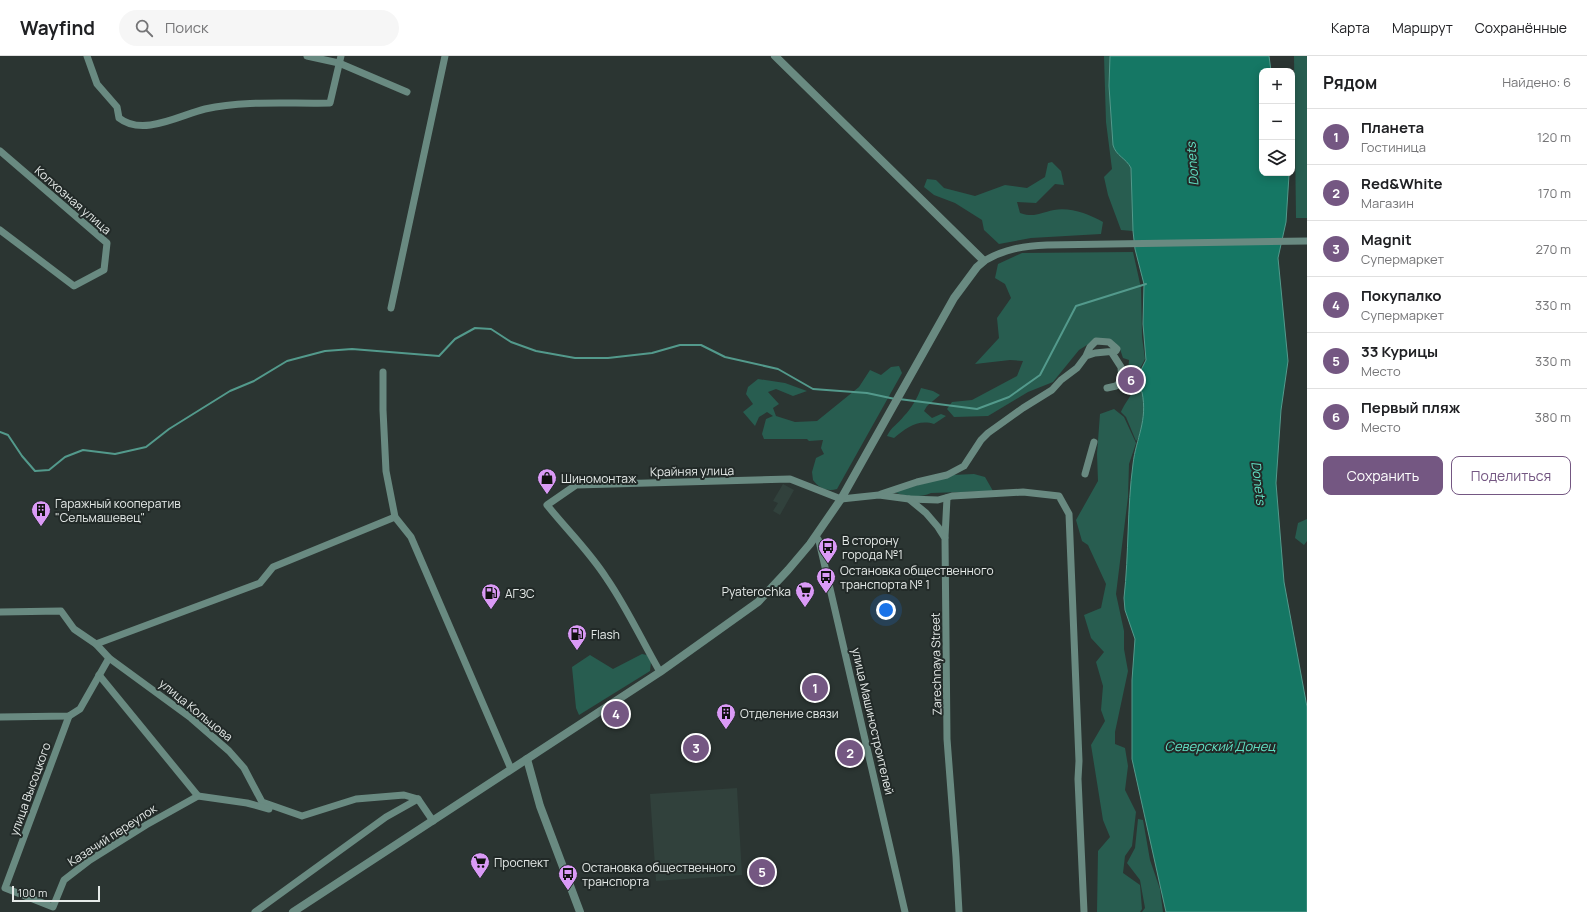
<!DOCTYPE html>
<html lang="ru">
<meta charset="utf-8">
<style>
body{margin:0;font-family:Manrope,sans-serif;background:#f6f6f6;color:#202124}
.controls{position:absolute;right:12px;top:12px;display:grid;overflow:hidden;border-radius:8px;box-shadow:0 2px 10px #0003}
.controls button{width:36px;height:36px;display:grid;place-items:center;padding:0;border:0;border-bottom:1px solid #e0e0e0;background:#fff;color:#202124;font:20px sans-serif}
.scale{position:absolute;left:12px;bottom:10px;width:88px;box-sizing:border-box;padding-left:4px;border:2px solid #e5eae8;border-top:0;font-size:11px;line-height:14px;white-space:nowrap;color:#e5eae8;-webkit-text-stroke:3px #222a28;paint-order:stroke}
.you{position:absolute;left:886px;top:554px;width:14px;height:14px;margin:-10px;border:3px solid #fff;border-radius:50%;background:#1a73e8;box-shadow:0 0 0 6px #1a73e833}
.badge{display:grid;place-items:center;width:26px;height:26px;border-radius:50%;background:#745782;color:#fff;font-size:13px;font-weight:700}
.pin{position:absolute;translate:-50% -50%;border:2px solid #fff;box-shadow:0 1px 4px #0006}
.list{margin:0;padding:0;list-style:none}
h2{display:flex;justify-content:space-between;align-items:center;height:52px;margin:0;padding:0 16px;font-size:17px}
h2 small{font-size:13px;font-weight:400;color:#757577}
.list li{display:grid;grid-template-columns:26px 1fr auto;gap:12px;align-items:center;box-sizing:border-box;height:56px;padding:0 16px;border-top:1px solid #e0e0e0}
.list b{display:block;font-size:15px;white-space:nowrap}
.list p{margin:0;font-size:13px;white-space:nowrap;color:#757577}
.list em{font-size:13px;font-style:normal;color:#757577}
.actions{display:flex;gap:8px;padding:12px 16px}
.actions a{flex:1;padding:9px 0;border:1px solid #745782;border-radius:8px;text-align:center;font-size:14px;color:#745782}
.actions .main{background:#745782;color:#fff}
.icon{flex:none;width:22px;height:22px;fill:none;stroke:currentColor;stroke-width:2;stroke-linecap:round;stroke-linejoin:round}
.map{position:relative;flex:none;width:1307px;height:856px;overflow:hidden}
header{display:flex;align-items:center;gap:24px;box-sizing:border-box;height:56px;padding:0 20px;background:#fff;border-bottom:1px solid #e0e0e0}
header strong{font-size:19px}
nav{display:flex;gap:22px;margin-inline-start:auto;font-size:14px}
.search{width:280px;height:36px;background:#f6f6f6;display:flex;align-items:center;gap:10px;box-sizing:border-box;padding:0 14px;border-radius:22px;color:#757577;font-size:15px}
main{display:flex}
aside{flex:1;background:#fff}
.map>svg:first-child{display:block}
.built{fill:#31413c}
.green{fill:#285d50}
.water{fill:#157764;stroke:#539a8c}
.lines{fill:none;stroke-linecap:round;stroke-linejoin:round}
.stream{stroke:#539a8c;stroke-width:2}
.minor{stroke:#698a81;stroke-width:7}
.tertiary{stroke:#698a81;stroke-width:8}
.labels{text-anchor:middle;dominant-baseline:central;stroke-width:4;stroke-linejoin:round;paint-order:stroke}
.street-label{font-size:12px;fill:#e5eae8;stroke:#222a28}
.poi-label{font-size:12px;fill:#e5eae8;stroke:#222a28;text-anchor:start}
.water-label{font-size:13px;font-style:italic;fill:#61dfc2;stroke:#222a28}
</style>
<header>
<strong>Wayfind</strong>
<div class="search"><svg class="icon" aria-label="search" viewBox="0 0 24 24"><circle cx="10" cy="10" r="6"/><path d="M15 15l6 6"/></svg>Поиск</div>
<nav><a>Карта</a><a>Маршрут</a><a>Сохранённые</a></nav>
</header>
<main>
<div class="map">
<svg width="1307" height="856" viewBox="0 0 1307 856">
<rect width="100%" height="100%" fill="#2b3532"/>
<!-- built -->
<g class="built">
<polygon points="783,428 794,434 780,459 773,455 778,447 773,445"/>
<polygon points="737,732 742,819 656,825 650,738"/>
</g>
<!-- green -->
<g class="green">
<polygon points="1104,0 1110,0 1109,30 1112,73 1131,112 1133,175 1121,174 1108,139 1104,121 1112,113 1106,66"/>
<polygon points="1294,0 1307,0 1307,162 1296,162"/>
<path d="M1052,106L1061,115L1064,129L1055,128L1036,147L1017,146L1020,157C1035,162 1039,157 1054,154C1070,151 1089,158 1103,166L1101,178L1031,182L999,188L984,174L982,164L955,147L934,139L924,131L927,123L936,124L944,132L975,140L1005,129L1027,132L1045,121L1048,107Z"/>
<polygon points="1133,196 1141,232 1142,281 1145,303 1137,318 1128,315 1129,304 1123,302 1119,290 1098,282 1079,294 1053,326 1028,336 988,360 954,361 947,353 952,346 972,344 1017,320 1023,305 1010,304 975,308 999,282 997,262 1011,242 1005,228 995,222 998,208 1022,197"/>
<path d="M899,310L902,317L837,433C827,436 819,432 813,424L812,416L816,402L824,398L821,392L823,384L809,385L807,383H764L762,378L766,363L773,360L767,356L759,361L755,370L743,356L753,348L746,338L748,331L758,323L785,327L807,335L793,340L776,333L768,336L779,348L773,352L776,360L795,366L817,365L859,331L870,314L881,319L891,311Z"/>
<path d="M921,332L933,335L940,339L927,350L924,355L932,362L941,358L946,360L934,368C918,363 906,372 894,382L887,380C891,371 898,368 904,360C911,353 918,341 921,332Z"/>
<path d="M1136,333L1142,336C1145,350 1146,375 1136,385L1126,361L1121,356C1123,351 1133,335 1136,333Z"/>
<polygon points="1114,353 1124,361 1136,387 1129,408 1128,441 1116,538 1124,575 1124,593 1128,615 1115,676 1115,688 1125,692 1128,710 1125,734 1136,756 1132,790 1125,800 1123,817 1140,829 1142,853 1140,856 1097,856 1098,795 1110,781 1103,764 1091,689 1105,665 1101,654 1103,630 1096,606 1104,596 1091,582 1084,559 1101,552 1106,528 1088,489 1082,485 1076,464 1098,425 1097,398 1100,358"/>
<path d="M974,418L985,421L993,435L931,437C920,442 905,441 894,436L952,419Z"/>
<polygon points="1307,463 1307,485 1304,489 1295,482 1298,467"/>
<polygon points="642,598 647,599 651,606 650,615 579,659 576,652 572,611 590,599 613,613"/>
<polygon points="1138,763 1143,764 1150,804 1160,833 1163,856 1142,856 1145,852 1140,824 1127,807 1135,792"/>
</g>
<!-- water -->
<path class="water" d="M1110,0H1269L1271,15H1262V117H1289V119L1286,166L1278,202L1288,305L1281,354L1276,427L1284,526L1307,651V856H1166L1132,703V624L1135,583L1125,554L1124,542C1129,498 1127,452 1133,408C1136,382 1148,365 1142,336L1136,332L1138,320L1146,304L1143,268L1144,228L1135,193L1133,175L1131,112C1126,102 1116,100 1113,89L1109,30Z"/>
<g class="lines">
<!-- stream -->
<g class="stream">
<polyline points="899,343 977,353 1009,341 1040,319 1076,250 1146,228"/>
<polyline points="0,376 8,379 22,400 35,415 49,414 65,401 83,394 115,398 146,391 169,373 230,335 254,325 287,305 325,295 352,293 439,300 455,283 475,272 491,273 511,286 536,295 575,302 608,302 652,297 680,289 701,289 725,301 778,313 813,333 867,337 895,343"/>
</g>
<!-- minor -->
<g class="minor">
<path d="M87,0L97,28L117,51L119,62C143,81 180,59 205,53C246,44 289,48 330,47L341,0"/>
<polyline points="307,0 339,7 407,36"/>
<polyline points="0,95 107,187 104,214 74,230 0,174"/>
<path d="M984,205C1004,193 1024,190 1047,189L1307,185"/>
<polyline points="391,252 445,0"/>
<polyline points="383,316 383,354 386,415 395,461 411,481 511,713"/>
<polyline points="1107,332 1116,330 1122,324 1121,311 1112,297"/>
<polyline points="1085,418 1094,386"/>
<polyline points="881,438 917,426 947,419 964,410 981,384 988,377 1023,352 1052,334 1061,324 1077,312 1086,300 1095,297 1116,295 1117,293 1109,286 1096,285 1090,291 1086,300"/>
<polyline points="909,443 938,444 952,440 1023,436 1059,440 1069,458 1079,705 1078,723 1084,856"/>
<polyline points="816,480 819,485 905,856"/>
<polyline points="945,481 947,442"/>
<polyline points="0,556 61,555 74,573 96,588 109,602 191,662 229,695 244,712 262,746 302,760 356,743 404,739 418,743 433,765"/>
<polyline points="96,588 260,527 273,511 395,461"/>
<path d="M660,616C642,585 627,552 607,523C590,496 567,474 547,449L576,429L790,423L841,443L879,439L909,443L926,457L938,471L945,482L947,683L956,801L959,856"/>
<polyline points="99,619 198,740 247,747 269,753"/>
<polyline points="69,660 5,832 53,851 64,824 90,804 146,769 198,740"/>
<polyline points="0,661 69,660 80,653 109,602"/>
<polyline points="255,856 386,761 418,743"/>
</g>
<!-- tertiary -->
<g class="tertiary">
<polyline points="527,703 540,750 580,856"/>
<polyline points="293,856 660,616 758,546 788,514 810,488 841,443 954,242 977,211 984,205 775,0"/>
</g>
</g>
<!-- icons -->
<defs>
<g id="shop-pin" transform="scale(1)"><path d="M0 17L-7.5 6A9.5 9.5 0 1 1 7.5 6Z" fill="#da9af6" stroke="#222a28"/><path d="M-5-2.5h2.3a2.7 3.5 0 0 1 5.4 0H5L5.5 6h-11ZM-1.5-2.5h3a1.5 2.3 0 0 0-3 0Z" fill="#111"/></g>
<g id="building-pin" transform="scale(1)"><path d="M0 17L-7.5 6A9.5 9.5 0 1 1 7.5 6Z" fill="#da9af6" stroke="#222a28"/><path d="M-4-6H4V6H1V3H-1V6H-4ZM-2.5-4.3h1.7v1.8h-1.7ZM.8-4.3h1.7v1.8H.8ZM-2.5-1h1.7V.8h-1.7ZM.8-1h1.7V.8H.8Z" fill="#111"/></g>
<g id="bus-pin" transform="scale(1)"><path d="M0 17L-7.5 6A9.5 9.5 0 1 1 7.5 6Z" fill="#da9af6" stroke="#222a28"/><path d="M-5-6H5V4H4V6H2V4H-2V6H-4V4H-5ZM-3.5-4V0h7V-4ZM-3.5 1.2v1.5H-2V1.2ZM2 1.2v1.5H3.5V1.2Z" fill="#111"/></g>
<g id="supermarket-pin" transform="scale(1)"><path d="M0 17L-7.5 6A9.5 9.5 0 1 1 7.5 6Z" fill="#da9af6" stroke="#222a28"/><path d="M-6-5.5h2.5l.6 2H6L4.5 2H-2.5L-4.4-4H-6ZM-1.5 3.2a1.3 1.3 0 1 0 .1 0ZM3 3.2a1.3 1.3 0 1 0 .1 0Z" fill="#111"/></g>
<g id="fuel-pin" transform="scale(1)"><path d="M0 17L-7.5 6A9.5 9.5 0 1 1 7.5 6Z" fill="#da9af6" stroke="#222a28"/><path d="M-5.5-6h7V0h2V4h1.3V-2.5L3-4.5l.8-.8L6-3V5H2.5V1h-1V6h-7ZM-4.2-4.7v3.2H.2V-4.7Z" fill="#111"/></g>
</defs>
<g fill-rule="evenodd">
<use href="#shop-pin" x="547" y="422"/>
<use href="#building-pin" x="41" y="454"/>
<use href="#bus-pin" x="828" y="491"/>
<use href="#bus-pin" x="826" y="521"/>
<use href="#supermarket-pin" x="805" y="535"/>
<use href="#fuel-pin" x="491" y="537"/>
<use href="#fuel-pin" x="577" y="578"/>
<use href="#building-pin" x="726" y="657"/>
<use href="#supermarket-pin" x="480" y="806"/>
<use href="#bus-pin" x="568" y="818"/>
</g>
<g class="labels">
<!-- street labels -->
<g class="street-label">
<text transform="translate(73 144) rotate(41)">Колхозная улица</text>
<text transform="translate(692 415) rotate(-1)">Крайняя улица</text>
<text transform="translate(936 608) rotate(-91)">Zarechnaya Street</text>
<text transform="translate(196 654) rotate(39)">улица Кольцова</text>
<text transform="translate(873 665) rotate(77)">улица Машиностроителей</text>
<text transform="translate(30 733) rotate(-70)">улица Высоцкого</text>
<text transform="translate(112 779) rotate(-33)">Казачий переулок</text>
</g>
<!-- poi labels -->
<g class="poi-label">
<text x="561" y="422">Шиномонтаж</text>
<text x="55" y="447">Гаражный кооператив<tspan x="55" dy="14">"Сельмашевец"</tspan></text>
<text x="842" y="484">В сторону<tspan x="842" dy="14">города №1</tspan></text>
<text x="840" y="514">Остановка общественного<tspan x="840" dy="14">транспорта № 1</tspan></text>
<text x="791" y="535" text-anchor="end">Pyaterochka</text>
<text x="505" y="537">АГЗС</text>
<text x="591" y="578">Flash</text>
<text x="740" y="657">Отделение связи</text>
<text x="494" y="806">Проспект</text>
<text x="582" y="811">Остановка общественного<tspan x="582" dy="14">транспорта</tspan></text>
</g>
<!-- water labels -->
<g class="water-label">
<text transform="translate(1192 108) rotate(-94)">Donets</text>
<text transform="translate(1259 427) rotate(83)">Donets</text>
<text x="1220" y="690">Северский Донец</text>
</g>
</g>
</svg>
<div class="controls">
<button>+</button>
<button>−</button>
<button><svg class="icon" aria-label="layers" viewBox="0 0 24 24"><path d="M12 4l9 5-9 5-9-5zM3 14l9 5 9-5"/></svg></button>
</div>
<div class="scale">100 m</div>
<div class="you"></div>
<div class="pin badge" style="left:815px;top:632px">1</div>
<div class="pin badge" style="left:850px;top:697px">2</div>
<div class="pin badge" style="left:696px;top:692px">3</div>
<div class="pin badge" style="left:616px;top:658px">4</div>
<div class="pin badge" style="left:762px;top:816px">5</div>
<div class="pin badge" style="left:1131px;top:324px">6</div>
</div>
<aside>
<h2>Рядом<small>Найдено: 6</small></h2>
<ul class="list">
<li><span class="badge">1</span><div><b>Планета</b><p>Гостиница</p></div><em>120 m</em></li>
<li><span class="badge">2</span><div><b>Red&amp;White</b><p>Магазин</p></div><em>170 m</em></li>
<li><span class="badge">3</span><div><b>Magnit</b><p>Супермаркет</p></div><em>270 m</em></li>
<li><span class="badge">4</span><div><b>Покупалко</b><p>Супермаркет</p></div><em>330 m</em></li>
<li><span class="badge">5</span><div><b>33 Курицы</b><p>Место</p></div><em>330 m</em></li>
<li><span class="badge">6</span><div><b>Первый пляж</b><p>Место</p></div><em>380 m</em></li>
</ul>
<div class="actions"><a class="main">Сохранить</a><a>Поделиться</a></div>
</aside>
</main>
